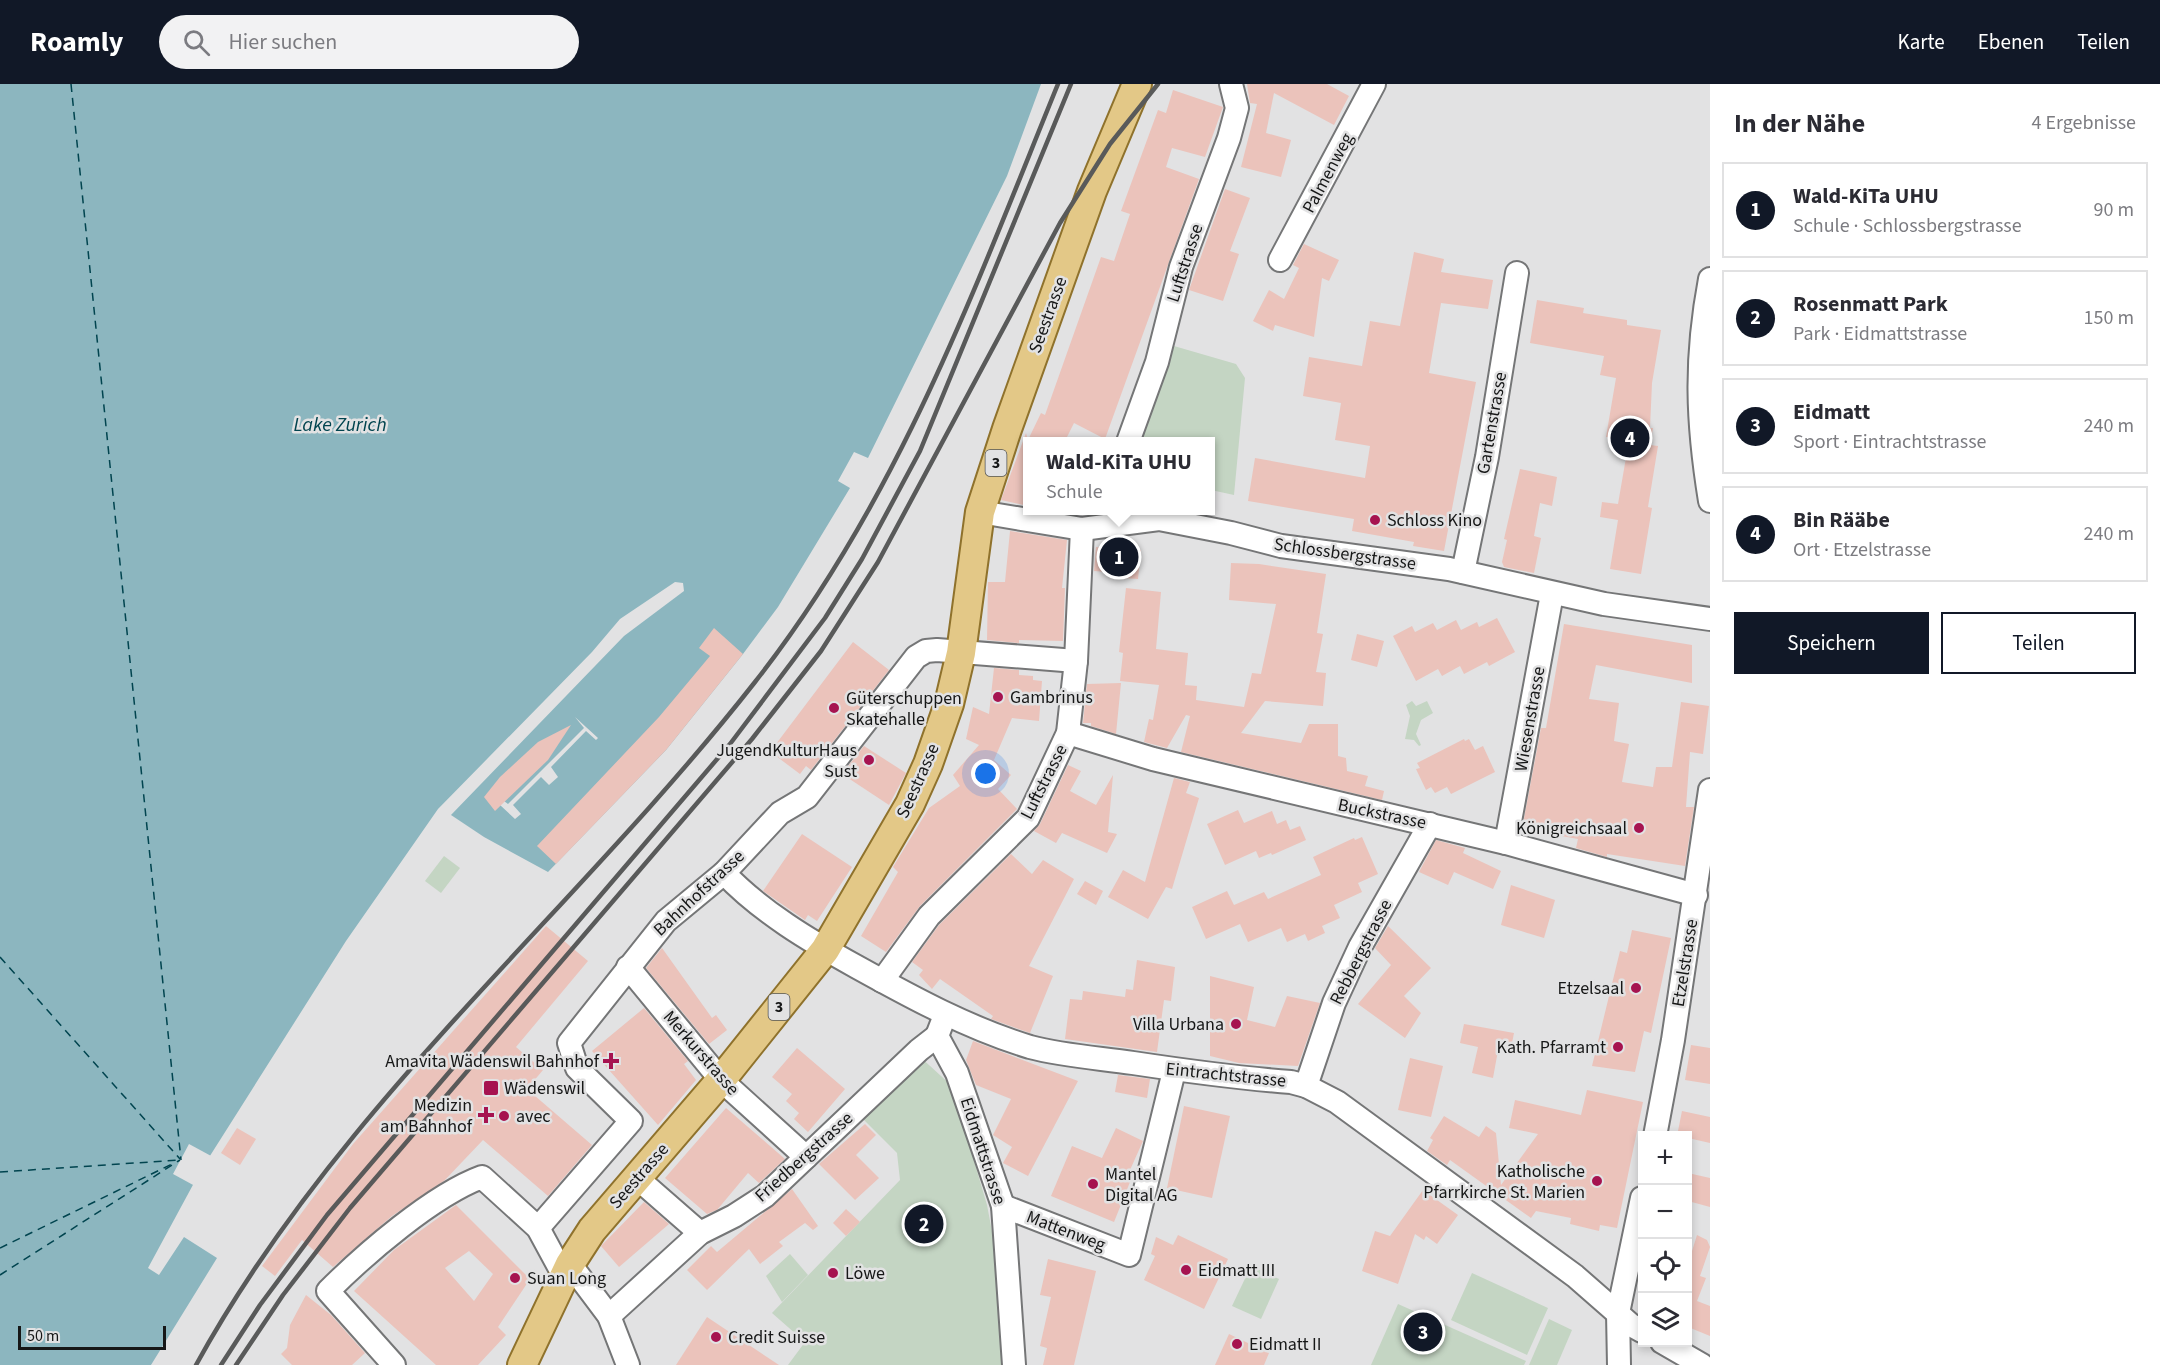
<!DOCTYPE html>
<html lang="de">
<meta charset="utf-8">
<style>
body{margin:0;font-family:"Source Sans 3",sans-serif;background:#f2f2f3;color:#2b2b33}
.controls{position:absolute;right:18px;bottom:18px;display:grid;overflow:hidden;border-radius:0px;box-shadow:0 3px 9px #0003}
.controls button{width:54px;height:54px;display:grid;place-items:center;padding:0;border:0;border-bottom:2px solid #e1e1e2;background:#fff;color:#2b2b33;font:30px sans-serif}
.scale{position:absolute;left:18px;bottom:15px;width:148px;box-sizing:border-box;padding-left:6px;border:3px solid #161717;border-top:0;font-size:16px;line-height:21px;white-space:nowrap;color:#161717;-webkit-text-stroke:4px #e2e2e3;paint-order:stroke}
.you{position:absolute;left:986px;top:690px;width:21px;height:21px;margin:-15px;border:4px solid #fff;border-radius:50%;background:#1a73e8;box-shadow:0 0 0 9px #1a73e833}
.badge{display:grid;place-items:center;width:39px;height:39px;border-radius:50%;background:#111827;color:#fff;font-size:20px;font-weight:700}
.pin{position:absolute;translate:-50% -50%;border:3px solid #fff;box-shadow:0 2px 6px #0006}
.popup{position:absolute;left:1023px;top:353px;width:192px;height:78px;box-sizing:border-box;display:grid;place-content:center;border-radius:0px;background:#fff;filter:drop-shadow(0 2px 4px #0005);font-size:20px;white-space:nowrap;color:#7c7c81}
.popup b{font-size:22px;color:#2b2b33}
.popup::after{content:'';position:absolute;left:50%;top:100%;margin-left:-12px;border:12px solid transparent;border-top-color:#fff}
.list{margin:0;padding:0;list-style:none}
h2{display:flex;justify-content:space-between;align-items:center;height:78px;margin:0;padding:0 24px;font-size:26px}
h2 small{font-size:20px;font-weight:400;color:#7c7c81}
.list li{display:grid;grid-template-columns:39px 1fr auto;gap:18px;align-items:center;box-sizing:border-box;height:96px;margin:0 12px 12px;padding:0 12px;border:2px solid #e1e1e2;border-radius:0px}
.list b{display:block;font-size:22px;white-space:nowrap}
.list p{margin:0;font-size:20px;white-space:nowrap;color:#7c7c81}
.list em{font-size:20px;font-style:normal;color:#7c7c81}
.actions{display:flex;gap:12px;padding:18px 24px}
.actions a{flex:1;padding:14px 0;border:2px solid #111827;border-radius:0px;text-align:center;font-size:21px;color:#111827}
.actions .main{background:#111827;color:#fff}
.icon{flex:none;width:33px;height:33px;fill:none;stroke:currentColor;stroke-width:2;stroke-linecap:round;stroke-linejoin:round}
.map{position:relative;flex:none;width:1710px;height:1281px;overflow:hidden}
header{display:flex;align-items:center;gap:36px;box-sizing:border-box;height:84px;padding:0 30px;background:#111827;color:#fff}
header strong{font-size:28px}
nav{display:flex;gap:33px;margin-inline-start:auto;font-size:21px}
.search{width:420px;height:54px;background:#f2f2f3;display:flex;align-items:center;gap:15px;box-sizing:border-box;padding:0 21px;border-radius:33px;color:#7c7c81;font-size:22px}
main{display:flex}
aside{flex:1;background:#fff}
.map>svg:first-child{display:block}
.green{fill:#c4d5c3}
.water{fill:#8cb6bf}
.pier{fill:#e2e2e3}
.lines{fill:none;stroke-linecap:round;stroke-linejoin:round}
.ferry{stroke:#01444f;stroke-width:1.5;stroke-dasharray:8 6;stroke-linecap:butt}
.building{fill:#ebc3bb;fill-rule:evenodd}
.minor-casing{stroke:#757677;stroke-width:26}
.major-casing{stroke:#8f722c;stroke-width:32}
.minor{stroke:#fff;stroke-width:22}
.major{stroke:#e3c887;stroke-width:28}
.rail{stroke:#595a5a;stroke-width:4.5}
.poi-dot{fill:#a61350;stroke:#e2e2e3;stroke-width:2}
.labels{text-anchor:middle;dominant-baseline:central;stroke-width:5;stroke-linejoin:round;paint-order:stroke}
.shield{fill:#e2e2e3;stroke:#535454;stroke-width:1.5}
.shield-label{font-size:16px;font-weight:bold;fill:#161717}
.street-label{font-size:18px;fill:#161717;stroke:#e2e2e3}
.poi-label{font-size:18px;fill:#161717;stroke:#e2e2e3;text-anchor:start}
.water-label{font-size:20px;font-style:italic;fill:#01444f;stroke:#e2e2e3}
</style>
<header>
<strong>Roamly</strong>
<div class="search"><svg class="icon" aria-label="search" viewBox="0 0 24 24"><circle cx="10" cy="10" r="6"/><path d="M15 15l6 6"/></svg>Hier suchen</div>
<nav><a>Karte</a><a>Ebenen</a><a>Teilen</a></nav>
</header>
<main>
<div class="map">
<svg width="1710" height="1281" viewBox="0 0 1710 1281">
<rect width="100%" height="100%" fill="#e2e2e3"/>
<!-- green -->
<g class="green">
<polygon points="1174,262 1236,280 1245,294 1234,411 1211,406 1210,358 1140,358"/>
<polygon points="1412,617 1416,622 1427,617 1433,629 1421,636 1416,650 1421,661 1419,662 1414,656 1405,655 1410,632 1406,621"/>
<polygon points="444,772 460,784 441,809 425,797"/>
<polygon points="918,971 952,1002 987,1121 994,1158 1004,1281 788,1281 805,1258 772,1229 900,1096 897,1069 856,1028"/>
<polygon points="790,1170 808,1191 782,1218 766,1192"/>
<polygon points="1251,1182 1279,1195 1261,1235 1232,1222"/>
<polygon points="1472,1189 1548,1224 1527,1271 1451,1236"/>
<polygon points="1398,1220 1526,1277 1524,1281 1371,1281"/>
<polygon points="1549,1235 1572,1246 1557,1281 1529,1281"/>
</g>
<!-- water -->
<polygon class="water" points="0,0 1041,0 1007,92 868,374 854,368 838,397 850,404 778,523 743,570 666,666 548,788 484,753 451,731 624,552 684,507 683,499 675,498 620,535 592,568 438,725 346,857 201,1086 148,1184 159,1191 184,1153 217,1174 151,1281 0,1281"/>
<!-- pier -->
<g class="pier">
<polygon points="575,633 598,654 596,656 586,647 551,683 558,693 549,701 541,693 513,721 521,730 515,735 500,721 504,717 508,720 584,644"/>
<polygon points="189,1060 213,1073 195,1102 173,1090"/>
</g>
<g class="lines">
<!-- ferry -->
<g class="ferry">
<polyline points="71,0 181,1076"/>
<polyline points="0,873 180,1075"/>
<polyline points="0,1088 180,1076"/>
<polyline points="0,1164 172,1080"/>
<polyline points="0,1191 180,1076"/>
</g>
</g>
<!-- building -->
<g class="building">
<polygon points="1247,0 1327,0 1349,12 1334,41 1274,9 1266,49 1291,56 1281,93 1241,83 1257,20 1250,19"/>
<polygon points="1173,6 1223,23 1205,73 1172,64 1166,83 1199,95 1105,355 1074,339 1065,357 1028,357 1028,422 1001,416 1026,349 1028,356 1041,329 1045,331 1101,173 1114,177 1130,130 1121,127 1158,26 1166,29"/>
<polygon points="1225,105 1250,114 1230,167 1239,170 1223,217 1189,206"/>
<polygon points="1304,160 1339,176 1329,197 1322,194 1314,253 1275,241 1273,247 1253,237 1269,206 1284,215 1299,184 1293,181"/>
<polygon points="1414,168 1444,175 1441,188 1493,196 1488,225 1441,219 1429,289 1476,298 1444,467 1413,462 1414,458 1352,447 1354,435 1248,417 1255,374 1365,394 1370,362 1335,356 1341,319 1303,312 1309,273 1362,282 1370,237 1400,242"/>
<polygon points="1537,216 1584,224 1583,229 1627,236 1627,241 1661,246 1652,299 1650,344 1653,344 1650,361 1658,362 1648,423 1652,424 1641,490 1610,485 1618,436 1600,433 1602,418 1618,420 1628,362 1612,360 1613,354 1606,353 1616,294 1600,291 1604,272 1530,259"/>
<polygon points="1520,385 1557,393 1552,422 1540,419 1534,452 1541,454 1534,489 1504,483 1502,478 1507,456 1504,455"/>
<polygon points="1053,426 1093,426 1093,430 1082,431"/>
<polygon points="1010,447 1067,456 1062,504 1065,504 1063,557 1019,556 1019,559 987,556 988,498 1005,498"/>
<polygon points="1096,463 1141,466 1138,495 1108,493 1108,488 1094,487"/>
<polygon points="1231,479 1259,480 1326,490 1317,549 1323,550 1316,588 1326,589 1323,622 1265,617 1241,649 1301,659 1309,640 1338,640 1338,672 1346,674 1347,687 1368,692 1365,702 1384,707 1382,716 1181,668 1190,632 1186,631 1167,664 1144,658 1149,635 1153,636 1159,601 1120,597 1123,569 1119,568 1126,504 1161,508 1156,565 1188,569 1185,601 1197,602 1196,616 1244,623 1252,589 1261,590 1276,520 1229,516"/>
<polygon points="1497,534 1515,568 1489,582 1487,578 1464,590 1460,582 1442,592 1438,585 1416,597 1393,552 1412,542 1415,548 1433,539 1437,546 1456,536 1461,546 1477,538 1479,543"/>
<polygon points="1564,540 1692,561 1692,599 1596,581 1589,615 1619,619 1614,657 1629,660 1622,698 1653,703 1656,683 1672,683 1681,618 1709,622 1703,670 1690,668 1686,723 1694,723 1685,782 1607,770 1607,773 1576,764 1578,755 1522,745 1541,644 1546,644"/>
<polygon points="714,544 743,570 666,666 556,780 537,762 659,633 710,572 699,564"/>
<polygon points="1357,550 1384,557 1377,583 1351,576"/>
<polygon points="853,558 889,586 811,686 806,682 800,690 776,672 782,664 776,660"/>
<polygon points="994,584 1019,586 1019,591 1033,592 1033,596 1042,597 1039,637 1012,634 994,676 1011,691 998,705 1017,725 920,822 886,868 861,852 898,788 893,783 929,724 960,702 953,691 979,661 966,655 973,623 989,630"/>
<polygon points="1121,599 1116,650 1091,642 1091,639 1083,639 1087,600"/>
<polygon points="571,641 548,676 495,727 484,713 500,693 538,658"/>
<polygon points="1464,655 1465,657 1469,655 1475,666 1483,662 1495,688 1451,710 1447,703 1435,709 1431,703 1426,706 1416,685 1420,684 1417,679"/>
<polygon points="864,662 906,689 889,721 842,690"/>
<polygon points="1068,681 1081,687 1070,707 1096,721 1113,691 1108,748 1117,750 1107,769 1062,749 1056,759 1034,747 1040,740"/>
<polygon points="1174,694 1190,698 1186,709 1199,714 1172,805 1166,803 1148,835 1108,813 1123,786 1145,798"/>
<polygon points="1238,726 1244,739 1272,727 1277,740 1286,736 1290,746 1300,742 1306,756 1272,771 1271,769 1259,774 1256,767 1225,781 1207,740"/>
<polygon points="802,750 852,783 817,837 808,831 805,836 763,807"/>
<polygon points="1362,753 1378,790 1358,799 1362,808 1334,821 1340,834 1322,842 1325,849 1308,857 1305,850 1287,858 1281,844 1248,858 1240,840 1206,855 1192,823 1227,807 1234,821 1264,808 1268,815 1321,791 1313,773 1354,754 1355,756"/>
<polygon points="1436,756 1465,764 1463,769 1501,787 1493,805 1454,788 1448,801 1419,788"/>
<polygon points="1011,770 1032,790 1043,776 1074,795 1029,882 1053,892 1030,949 991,935 993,932 940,895 932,905 919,891 923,886 912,878 939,841"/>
<polygon points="1085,797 1103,807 1096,821 1077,810"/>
<polygon points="1511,801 1555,816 1544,854 1501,841"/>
<polygon points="546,842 588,877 516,963 543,986 527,1005 592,1061 548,1112 483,1056 444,1097 392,1132 333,1183 302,1156 275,1192 262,1182 353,1060"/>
<polygon points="1388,842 1431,884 1404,912 1421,929 1405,954 1358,920 1391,881 1375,864"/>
<polygon points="1632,846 1671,854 1651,949 1644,947 1635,988 1592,982 1620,867 1627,869"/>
<polygon points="662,864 712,934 716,931 727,946 709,960 646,884"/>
<polygon points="1137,876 1175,883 1171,917 1164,916 1157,968 1065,955 1070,915 1082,916 1083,907 1125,913 1126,905 1133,906"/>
<polygon points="1210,892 1254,903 1247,936 1275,943 1287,912 1320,919 1298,982 1239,979 1210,972"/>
<polygon points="644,924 688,977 684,980 696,996 658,1041 592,967"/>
<polygon points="1464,940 1514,949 1511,964 1499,961 1493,994 1472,989 1478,963 1460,959"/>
<polygon points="973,957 1078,997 1028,1092 1003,1079 1012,1063 993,1051 1011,1015 976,1001 966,976"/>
<polygon points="1691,961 1710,964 1710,1000 1685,996"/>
<polygon points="797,964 845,1005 808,1048 794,1035 799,1029 786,1017 792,1010 772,993"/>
<polygon points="1410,974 1443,982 1431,1033 1398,1026"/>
<polygon points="1118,991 1150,995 1147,1014 1115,1008"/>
<polygon points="1587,1006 1643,1018 1617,1144 1600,1141 1599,1147 1570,1140 1571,1134 1536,1127 1531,1134 1450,1076 1447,1081 1427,1067 1433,1056 1430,1054 1444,1032 1479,1053 1486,1042 1496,1049 1501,1101 1538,1050 1509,1044 1515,1016 1581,1031"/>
<polygon points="1184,1022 1230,1032 1212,1114 1167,1104"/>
<polygon points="726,1024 785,1075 759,1099 748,1089 717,1126 707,1130 665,1094"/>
<polygon points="1682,1027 1710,1033 1710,1059 1688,1054 1688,1052 1677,1052"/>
<polygon points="865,1040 876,1051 856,1071 879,1094 855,1116 819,1080"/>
<polygon points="237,1044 256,1055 240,1081 221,1069"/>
<polygon points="1116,1044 1143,1057 1130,1086 1134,1088 1114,1138 1051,1112 1072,1062 1102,1074"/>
<polygon points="1688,1089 1710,1094 1710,1123 1688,1117"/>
<polygon points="792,1105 818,1142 813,1146 805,1139 779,1158 783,1162 760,1180 749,1165 707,1206 687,1186 711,1162 717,1168"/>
<polygon points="1423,1106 1458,1131 1437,1160 1426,1152 1424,1156 1415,1150 1398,1200 1362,1187 1375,1147 1390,1152"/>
<polygon points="644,1118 669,1140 619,1183 601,1162"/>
<path d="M456,1121L530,1195L498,1243L506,1251L478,1281H436L354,1207L394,1166ZM469,1167L493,1190L474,1217L445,1184Z"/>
<polygon points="846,1125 860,1138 846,1152 833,1139"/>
<polygon points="1178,1151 1228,1175 1204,1225 1144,1196 1155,1172 1151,1170 1156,1153 1173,1161"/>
<polygon points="1697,1151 1707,1156 1710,1163 1700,1192 1706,1194 1697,1217 1710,1222 1710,1252 1688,1243 1688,1180"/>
<polygon points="1048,1175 1096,1187 1074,1281 1043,1281 1047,1264 1040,1262 1051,1213 1040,1211"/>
<polygon points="306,1211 331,1231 365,1269 352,1281 292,1281 281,1270 287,1264 290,1241"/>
<polygon points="707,1233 779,1281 676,1281"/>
<polygon points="1229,1250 1269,1269 1264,1281 1215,1281"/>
</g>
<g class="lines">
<!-- minor casing -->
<g class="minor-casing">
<g id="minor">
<polyline points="1280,176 1374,0"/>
<path d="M1710,195C1695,275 1697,337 1710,417"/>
<polyline points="1128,358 1157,278 1181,183 1229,54 1237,24 1231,0"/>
<polyline points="980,428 1082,445 1159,435 1231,449 1281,462 1449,485 1604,520 1710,535"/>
<polyline points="1463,488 1487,373 1517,189"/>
<polyline points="1068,649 1153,675 1506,759 1696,811"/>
<polyline points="1506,759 1552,510"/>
<path d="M724,789C761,828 810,857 857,883C913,914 968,944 1030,963C1064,972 1099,974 1133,979C1186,987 1238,994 1291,998L1306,1002L1337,1018L1575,1192L1631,1241L1642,1247"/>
<polyline points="628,883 721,996 806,1073"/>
<polyline points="882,897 929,832 1028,734 1068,649 1076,577 1082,445"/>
<polyline points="942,939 937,952 957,989 1003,1122 1014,1281"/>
<polyline points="1306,1002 1334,919 1360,863 1430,740"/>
<polyline points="1655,1052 1673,956 1710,706"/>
<polyline points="637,1094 700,1149"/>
<polyline points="1003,1122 1129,1171 1174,987"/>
<polyline points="538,1144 631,1037 577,984 569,959 666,837 724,789 780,729 807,713 916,573 926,567 937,566 1076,577"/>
<polyline points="570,1180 609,1232 628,1281"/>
<polyline points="609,1232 700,1149 734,1132 765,1112 919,966 937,952"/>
<polyline points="1662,1258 1702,1281"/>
<path d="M394,1281L328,1207C365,1170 433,1111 482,1093L538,1144L564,1192"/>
<polyline points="1619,1281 1618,1229 1642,1114"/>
</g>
</g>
<!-- major casing -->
<g class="major-casing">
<polyline id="major" points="522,1281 570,1180 592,1146 721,996 825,866 910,720 928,680 949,620 961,569 980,428 1007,345 1092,107 1137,0"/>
</g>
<!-- minor -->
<use href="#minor" class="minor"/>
<!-- major -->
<use href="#major" class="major"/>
<!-- rail -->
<g class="rail">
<path d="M196,1281C339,1020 574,829 755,598C898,416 972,211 1058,0"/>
<polyline points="221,1281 260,1221 327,1131 730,660 825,534 862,475 920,367 1071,0"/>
<polyline points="236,1281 283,1211 350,1124 752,655 821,567 878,478 1060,139 1110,60 1158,0"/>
</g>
</g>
<!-- markers -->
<g class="poi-dot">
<circle cx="1375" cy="436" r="6"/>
<circle cx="998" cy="613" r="6"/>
<circle cx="834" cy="624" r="6"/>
<circle cx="869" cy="676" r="6"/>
<circle cx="1639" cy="744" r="6"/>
<circle cx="1636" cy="904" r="6"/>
<circle cx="1236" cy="940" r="6"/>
<circle cx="1618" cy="963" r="6"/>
<path d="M608 968h6v6h6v6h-6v6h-6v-6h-6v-6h6z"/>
<rect x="483" y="996" width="16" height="16" rx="3"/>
<path d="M483 1022h6v6h6v6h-6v6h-6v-6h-6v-6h6z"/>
<circle cx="504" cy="1032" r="6"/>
<circle cx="1597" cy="1097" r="6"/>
<circle cx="1093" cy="1100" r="6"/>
<circle cx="1186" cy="1186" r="6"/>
<circle cx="833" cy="1189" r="6"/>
<circle cx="515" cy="1194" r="6"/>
<circle cx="716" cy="1253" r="6"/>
<circle cx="1237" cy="1260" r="6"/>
</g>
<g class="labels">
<!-- shield labels -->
<g class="shield">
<rect x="985.5" y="366" width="21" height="26" rx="4.5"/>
<rect x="768.5" y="910" width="21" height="26" rx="4.5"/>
</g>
<g class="shield-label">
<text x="996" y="379">3</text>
<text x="779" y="923">3</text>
</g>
<!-- street labels -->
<g class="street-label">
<text transform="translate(1328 89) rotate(-62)">Palmenweg</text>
<text transform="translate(1185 179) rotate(-72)">Luftstrasse</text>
<text transform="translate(1048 231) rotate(-70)">Seestrasse</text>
<text transform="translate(1492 339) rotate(-80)">Gartenstrasse</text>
<text transform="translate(1345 470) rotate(8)">Schlossbergstrasse</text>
<text transform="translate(1530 635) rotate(-80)">Wiesenstrasse</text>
<text transform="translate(918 697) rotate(-66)">Seestrasse</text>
<text transform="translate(1044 698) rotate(-63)">Luftstrasse</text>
<text transform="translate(1382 730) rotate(12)">Buckstrasse</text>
<text transform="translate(699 809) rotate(-43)">Bahnhofstrasse</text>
<text transform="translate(1361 868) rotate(-63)">Rebbergstrasse</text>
<text transform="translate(1685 879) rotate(-81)">Etzelstrasse</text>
<text transform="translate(701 969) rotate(49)">Merkurstrasse</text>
<text transform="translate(1226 991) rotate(6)">Eintrachtstrasse</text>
<text transform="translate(983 1067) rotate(72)">Eidmattstrasse</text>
<text transform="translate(804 1073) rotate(-42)">Friedbergstrasse</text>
<text transform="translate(639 1092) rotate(-49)">Seestrasse</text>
<text transform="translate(1066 1147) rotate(21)">Mattenweg</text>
</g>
<!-- poi labels -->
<g class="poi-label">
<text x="1387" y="436">Schloss Kino</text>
<text x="1010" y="613">Gambrinus</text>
<text x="846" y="614">Güterschuppen<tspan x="846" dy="21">Skatehalle</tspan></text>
<text x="857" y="666" text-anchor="end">JugendKulturHaus<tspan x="857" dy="21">Sust</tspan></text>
<text x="1627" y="744" text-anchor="end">Königreichsaal</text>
<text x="1624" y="904" text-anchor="end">Etzelsaal</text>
<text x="1224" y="940" text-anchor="end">Villa Urbana</text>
<text x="1606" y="963" text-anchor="end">Kath. Pfarramt</text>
<text x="599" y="977" text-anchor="end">Amavita Wädenswil Bahnhof</text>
<text x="504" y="1004">Wädenswil</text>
<text x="472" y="1021" text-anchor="end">Medizin<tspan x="472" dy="21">am Bahnhof</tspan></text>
<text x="516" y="1032">avec</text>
<text x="1585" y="1087" text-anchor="end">Katholische<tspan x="1585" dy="21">Pfarrkirche St. Marien</tspan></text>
<text x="1105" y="1090">Mantel<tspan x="1105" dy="21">Digital AG</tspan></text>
<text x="1198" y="1186">Eidmatt III</text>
<text x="845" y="1189">Löwe</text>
<text x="527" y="1194">Suan Long</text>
<text x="728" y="1253">Credit Suisse</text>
<text x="1249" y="1260">Eidmatt II</text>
</g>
<!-- water labels -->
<g class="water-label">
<text x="340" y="341">Lake Zurich</text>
</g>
</g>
</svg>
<div class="controls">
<button>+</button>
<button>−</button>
<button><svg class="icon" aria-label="locate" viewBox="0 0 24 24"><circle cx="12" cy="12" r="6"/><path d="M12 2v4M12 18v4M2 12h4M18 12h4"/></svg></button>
<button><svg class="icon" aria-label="layers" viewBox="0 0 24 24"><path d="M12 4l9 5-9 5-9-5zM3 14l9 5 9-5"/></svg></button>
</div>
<div class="scale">50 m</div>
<div class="you"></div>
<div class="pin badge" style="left:1119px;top:473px">1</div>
<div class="popup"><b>Wald-KiTa UHU</b>Schule</div>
<div class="pin badge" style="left:924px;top:1140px">2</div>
<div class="pin badge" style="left:1423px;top:1248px">3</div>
<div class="pin badge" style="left:1630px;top:354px">4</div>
</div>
<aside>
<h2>In der Nähe<small>4 Ergebnisse</small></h2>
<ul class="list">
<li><span class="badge">1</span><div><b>Wald-KiTa UHU</b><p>Schule · Schlossbergstrasse</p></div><em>90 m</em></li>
<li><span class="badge">2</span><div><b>Rosenmatt Park</b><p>Park · Eidmattstrasse</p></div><em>150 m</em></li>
<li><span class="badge">3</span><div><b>Eidmatt</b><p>Sport · Eintrachtstrasse</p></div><em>240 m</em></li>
<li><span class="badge">4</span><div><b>Bin Rääbe</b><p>Ort · Etzelstrasse</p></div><em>240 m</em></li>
</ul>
<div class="actions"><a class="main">Speichern</a><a>Teilen</a></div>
</aside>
</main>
